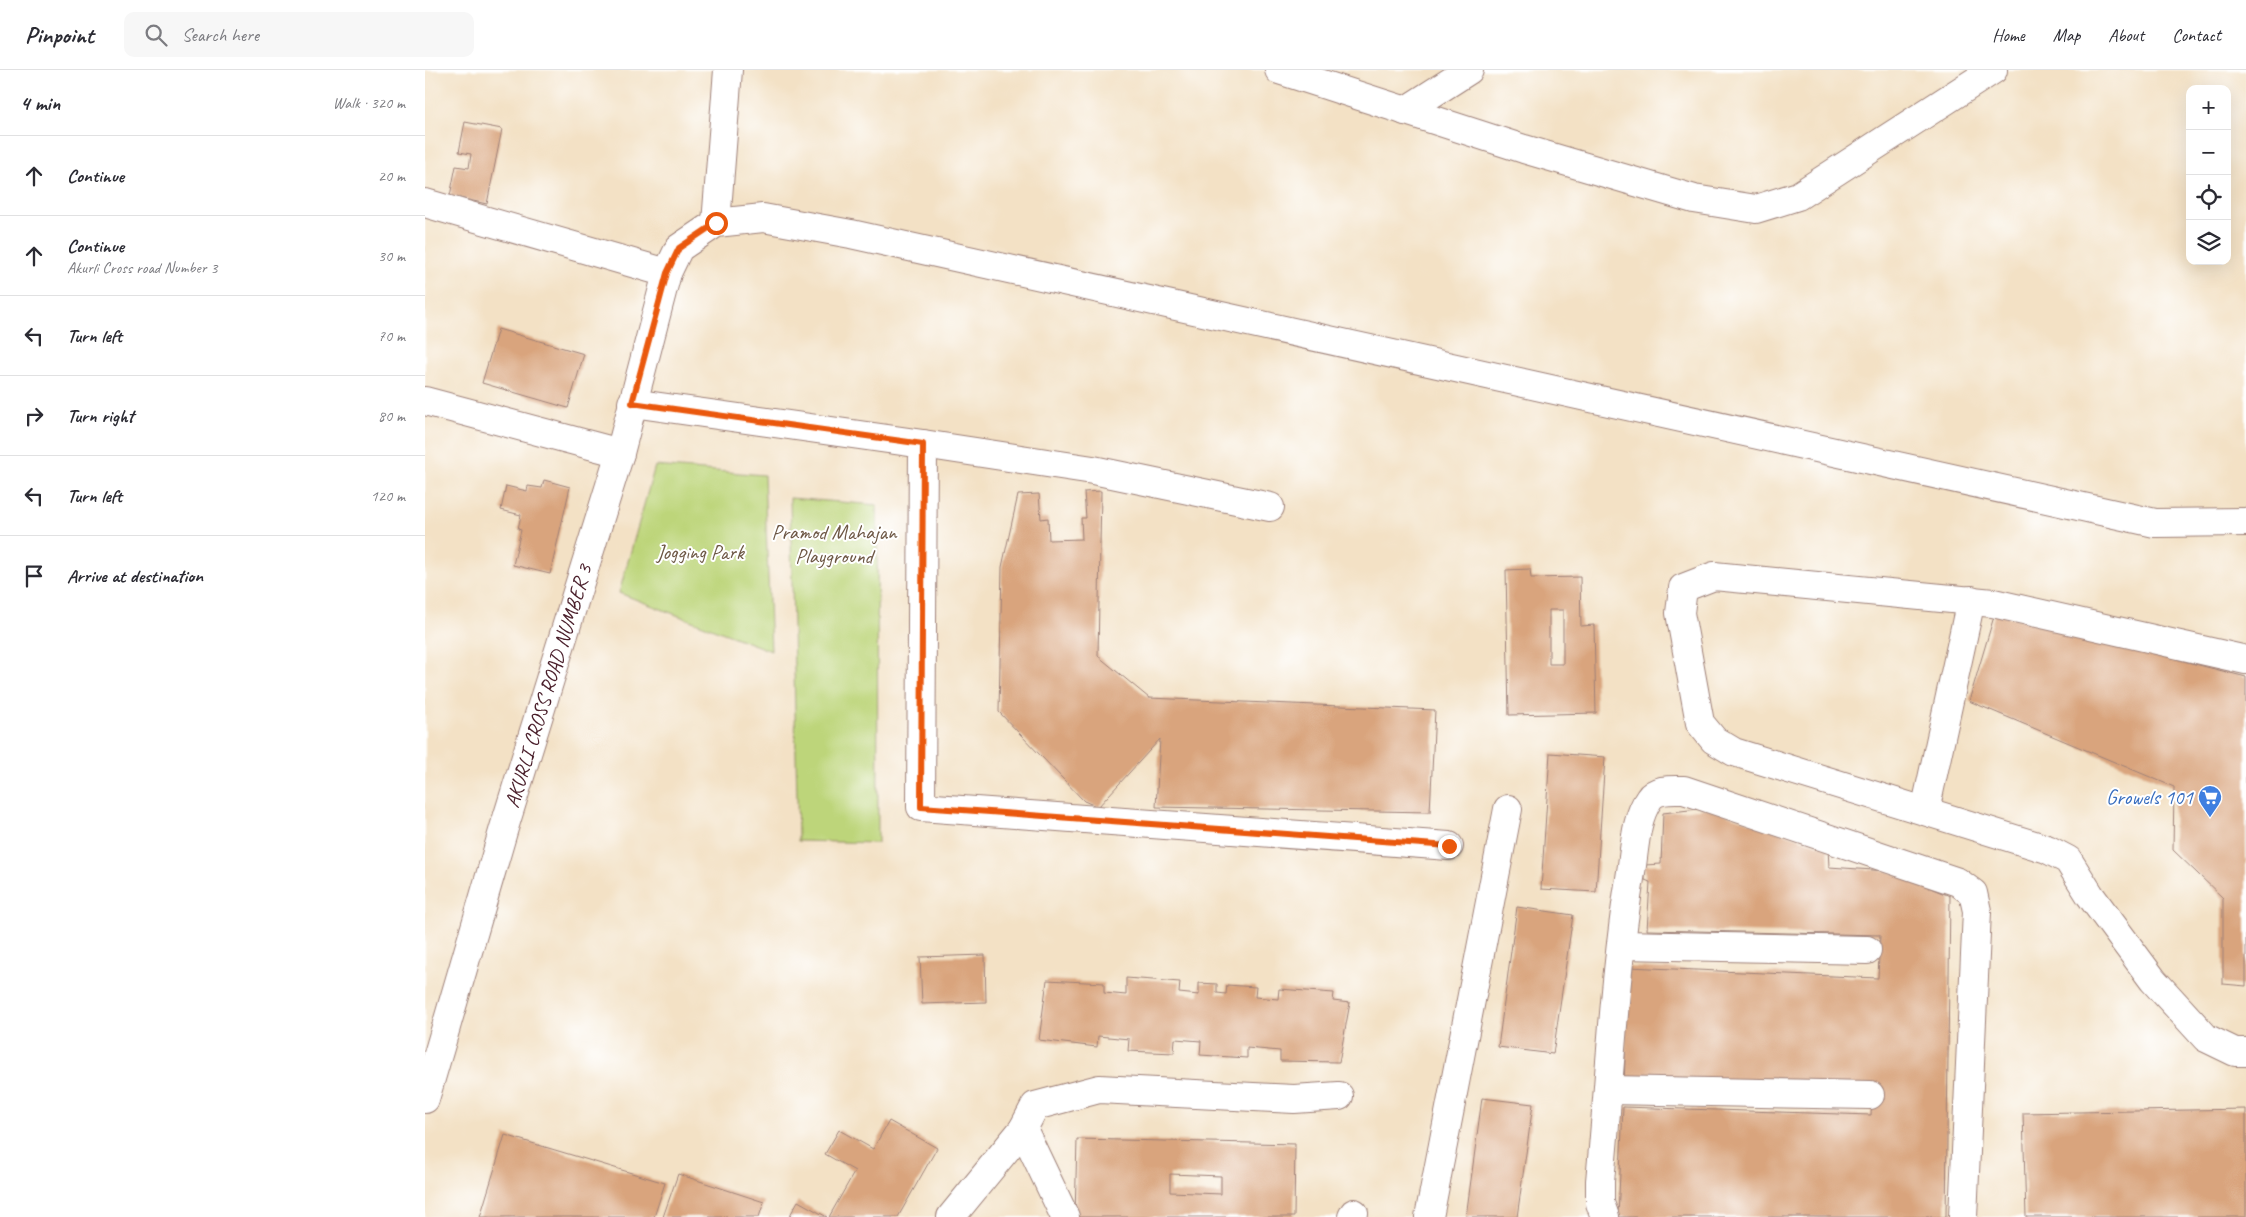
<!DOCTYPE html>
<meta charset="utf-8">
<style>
body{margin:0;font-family:Caveat,sans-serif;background:#f7f7f7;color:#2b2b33}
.controls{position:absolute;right:15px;top:15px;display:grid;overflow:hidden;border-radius:10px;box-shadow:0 5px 20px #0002}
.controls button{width:45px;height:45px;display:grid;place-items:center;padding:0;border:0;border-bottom:1px solid #e1e1e2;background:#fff;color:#2b2b33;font:25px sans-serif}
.stop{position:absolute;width:15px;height:15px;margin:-11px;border:4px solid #ea580c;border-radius:50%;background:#fff}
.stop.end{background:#ea580c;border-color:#fff;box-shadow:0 1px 5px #0008}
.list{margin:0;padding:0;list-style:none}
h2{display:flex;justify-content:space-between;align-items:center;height:65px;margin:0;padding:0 20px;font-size:21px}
h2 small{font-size:16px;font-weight:400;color:#7c7c81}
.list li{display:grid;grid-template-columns:32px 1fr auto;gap:15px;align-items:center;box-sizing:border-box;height:80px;padding:0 20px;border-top:1px solid #e1e1e2}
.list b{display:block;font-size:19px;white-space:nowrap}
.list p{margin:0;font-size:16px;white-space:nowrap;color:#7c7c81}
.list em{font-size:16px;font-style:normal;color:#7c7c81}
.icon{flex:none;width:28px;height:28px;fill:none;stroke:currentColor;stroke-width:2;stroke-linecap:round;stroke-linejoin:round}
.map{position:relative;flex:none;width:1821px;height:1147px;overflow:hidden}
header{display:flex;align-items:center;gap:30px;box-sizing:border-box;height:70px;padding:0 25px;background:#fff;border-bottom:1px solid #e1e1e2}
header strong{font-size:24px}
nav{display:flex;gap:28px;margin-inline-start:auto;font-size:18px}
.search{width:350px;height:45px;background:#f7f7f7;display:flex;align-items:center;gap:12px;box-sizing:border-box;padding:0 18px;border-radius:10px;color:#7c7c81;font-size:19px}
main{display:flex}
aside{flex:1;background:#fff}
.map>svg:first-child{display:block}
.green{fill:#bdd57a;stroke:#847a52}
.building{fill:#d9a47d;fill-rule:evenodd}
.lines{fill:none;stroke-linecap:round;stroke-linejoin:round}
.minor-casing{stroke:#9e8078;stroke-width:30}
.minor{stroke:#fff;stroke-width:28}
.route{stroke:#ea580c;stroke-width:6}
.labels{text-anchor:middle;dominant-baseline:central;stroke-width:4;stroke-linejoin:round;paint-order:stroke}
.park-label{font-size:21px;fill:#6c5643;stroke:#fff}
.street-label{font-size:21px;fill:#4a1f2b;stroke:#fff}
.shop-label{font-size:21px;fill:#366cbe;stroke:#fff;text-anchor:end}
</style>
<header>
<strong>Pinpoint</strong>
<div class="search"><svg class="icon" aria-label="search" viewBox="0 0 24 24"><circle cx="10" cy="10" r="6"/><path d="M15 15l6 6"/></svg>Search here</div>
<nav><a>Home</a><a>Map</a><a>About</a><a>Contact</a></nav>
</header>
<main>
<aside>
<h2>4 min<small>Walk · 320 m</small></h2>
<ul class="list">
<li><svg class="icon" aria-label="ahead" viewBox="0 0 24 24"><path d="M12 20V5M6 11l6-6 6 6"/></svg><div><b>Continue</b></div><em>20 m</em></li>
<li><svg class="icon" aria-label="ahead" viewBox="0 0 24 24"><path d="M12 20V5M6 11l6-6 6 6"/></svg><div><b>Continue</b><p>Akurli Cross road Number 3</p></div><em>30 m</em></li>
<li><svg class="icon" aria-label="left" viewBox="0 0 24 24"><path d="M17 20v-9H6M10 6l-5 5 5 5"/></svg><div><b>Turn left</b></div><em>70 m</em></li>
<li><svg class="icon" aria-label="right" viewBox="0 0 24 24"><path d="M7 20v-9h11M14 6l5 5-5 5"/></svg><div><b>Turn right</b></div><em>80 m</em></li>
<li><svg class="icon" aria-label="left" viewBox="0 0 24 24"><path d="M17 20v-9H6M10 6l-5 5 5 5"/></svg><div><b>Turn left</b></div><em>120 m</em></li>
<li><svg class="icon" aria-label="arrive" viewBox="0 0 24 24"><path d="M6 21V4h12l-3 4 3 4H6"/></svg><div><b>Arrive at destination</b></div></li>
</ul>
</aside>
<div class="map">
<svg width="1821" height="1147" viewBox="0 0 1821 1147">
<rect width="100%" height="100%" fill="#fff"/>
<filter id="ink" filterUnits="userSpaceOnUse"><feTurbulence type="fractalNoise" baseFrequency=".02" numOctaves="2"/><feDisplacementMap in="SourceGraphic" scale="10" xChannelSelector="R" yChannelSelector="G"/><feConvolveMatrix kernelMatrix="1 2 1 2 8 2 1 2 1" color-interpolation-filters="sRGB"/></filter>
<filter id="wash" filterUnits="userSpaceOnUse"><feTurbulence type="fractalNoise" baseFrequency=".0096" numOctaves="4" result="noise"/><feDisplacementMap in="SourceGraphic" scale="20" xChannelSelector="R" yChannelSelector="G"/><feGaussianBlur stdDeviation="1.12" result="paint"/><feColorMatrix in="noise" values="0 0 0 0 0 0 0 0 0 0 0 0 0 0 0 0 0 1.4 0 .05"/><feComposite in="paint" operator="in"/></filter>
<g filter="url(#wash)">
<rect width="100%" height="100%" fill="#f3e1c5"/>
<!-- green -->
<g class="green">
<polygon points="230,396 339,405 346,581 194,523"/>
<polygon points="365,428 452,435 453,773 373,771"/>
</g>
<g id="blocks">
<!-- building -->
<g class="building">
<polygon points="40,52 77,59 62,134 25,126 31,96 44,98 46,84 34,82"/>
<polygon points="73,259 159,284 143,338 57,313"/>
<polygon points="119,410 145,417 125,504 88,495 96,460 93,459 96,445 76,440 81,416 102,421 103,416 117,418"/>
<polygon points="676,421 673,586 724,628 1010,640 1005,742 731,737 735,669 673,737 659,731 574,642 577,497 593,425 614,424 616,449 623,448 624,470 657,469 656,448 661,448 659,422"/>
<path d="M1105,499L1106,508L1155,507L1156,556L1169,555L1171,643L1084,645L1081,500ZM1124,540H1138V594H1124Z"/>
<polygon points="1570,543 1821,607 1821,916 1798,914 1798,828 1748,780 1749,717 1544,631"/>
<polygon points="1125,683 1180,687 1171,822 1116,819"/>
<polygon points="1282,738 1403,778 1404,797 1463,801 1525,826 1521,1147 1193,1147 1198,1037 1446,1045 1447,1024 1199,1017 1203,897 1453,908 1455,865 1222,860 1225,812 1220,810 1220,795 1236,794 1238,743"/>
<polygon points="1092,837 1148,845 1128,984 1073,977"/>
<polygon points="560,885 561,932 497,934 495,887"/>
<polygon points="701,908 755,912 754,923 774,925 774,913 792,914 792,923 801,924 802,915 831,917 830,927 853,929 854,919 909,923 908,931 925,933 914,992 855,991 855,981 822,978 822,988 775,985 776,971 750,969 749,983 703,981 704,969 673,966 672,977 614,970 622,910 679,913 679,923 701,925"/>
<polygon points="1057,1028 1108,1034 1092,1147 1041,1147"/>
<polygon points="1821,1039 1821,1147 1601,1147 1598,1043"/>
<polygon points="464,1051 512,1078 473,1147 404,1147 430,1101 400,1084 414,1060 448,1079"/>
<polygon points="80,1065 240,1113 229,1147 55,1147"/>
<path d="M652,1069L870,1074L869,1147H650ZM745,1104L796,1106V1124L745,1122Z"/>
<polygon points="253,1104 339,1132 334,1147 238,1147"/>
<polygon points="373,1131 402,1147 364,1147"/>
</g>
</g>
</g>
<g filter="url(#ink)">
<use href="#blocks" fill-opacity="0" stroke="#9e8078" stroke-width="1"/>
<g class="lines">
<!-- minor casing -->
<g class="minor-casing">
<g id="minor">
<polyline points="854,0 1099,79 1269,129 1331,139 1373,126 1568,0"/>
<polyline points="980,41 1044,0"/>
<polyline points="0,133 242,203"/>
<polyline points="291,153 303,0"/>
<polyline points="0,331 195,383"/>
<polyline points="207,333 498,374 496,737 1024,776"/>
<polyline points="498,374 668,400 845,437"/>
<polyline points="1821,590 1568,533 1289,506 1258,518 1255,543 1275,653 1289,670 1309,682 1622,779 1643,790 1665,825 1728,910 1781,968 1810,982 1821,982"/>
<polyline points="1500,741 1546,530"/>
<polyline points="1196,875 1442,880"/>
<polyline points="1184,1020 1445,1025"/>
<polyline points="0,1029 79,758 195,383 242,203 254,178 291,153 338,148 426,164 1730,453 1821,452"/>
<polyline points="598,1059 640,1147"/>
<polyline points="526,1147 598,1059 610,1036 674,1019 869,1029 914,1026"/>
<polyline points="927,1147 929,1143"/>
<polyline points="1004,1147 1083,739"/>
<path d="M1180,1147L1175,1133V1111C1185,1008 1189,904 1206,802C1210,778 1210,749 1224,729C1231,718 1248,720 1259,720L1533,812L1548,823L1552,841L1538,1147"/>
</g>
</g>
<!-- minor -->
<use href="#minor" class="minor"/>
</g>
</g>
<g class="lines" filter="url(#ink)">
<!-- route -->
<polyline class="route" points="291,153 254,178 242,203 207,333 498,374 496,737 1024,776"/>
</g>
<!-- icons -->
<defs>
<g id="supermarket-pin" transform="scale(1.25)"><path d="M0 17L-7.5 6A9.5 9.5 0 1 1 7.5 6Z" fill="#3f7fe0" stroke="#fff"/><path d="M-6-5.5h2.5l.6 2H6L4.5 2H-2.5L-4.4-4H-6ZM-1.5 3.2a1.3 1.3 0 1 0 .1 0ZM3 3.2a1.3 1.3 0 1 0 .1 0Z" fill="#fff"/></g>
</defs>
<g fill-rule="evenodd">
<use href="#supermarket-pin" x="1785" y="727"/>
</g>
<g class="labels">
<!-- park labels -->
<g class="park-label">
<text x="409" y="462">Pramod Mahajan<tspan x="409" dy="24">Playground</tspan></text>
<text x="275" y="482">Jogging Park</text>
</g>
<!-- street labels -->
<g class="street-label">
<text transform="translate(123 616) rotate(-73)">AKURLI CROSS ROAD NUMBER 3</text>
</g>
<!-- shop labels -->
<g class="shop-label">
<text x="1768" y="727">Growels 101</text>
</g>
</g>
</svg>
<div class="controls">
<button>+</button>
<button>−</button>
<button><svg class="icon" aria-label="locate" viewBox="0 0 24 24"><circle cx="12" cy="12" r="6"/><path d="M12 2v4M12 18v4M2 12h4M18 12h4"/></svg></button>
<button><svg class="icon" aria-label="layers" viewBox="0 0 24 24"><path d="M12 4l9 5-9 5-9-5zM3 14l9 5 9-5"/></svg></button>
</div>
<div class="stop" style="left:291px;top:153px"></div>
<div class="stop end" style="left:1024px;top:776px"></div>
</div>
</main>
